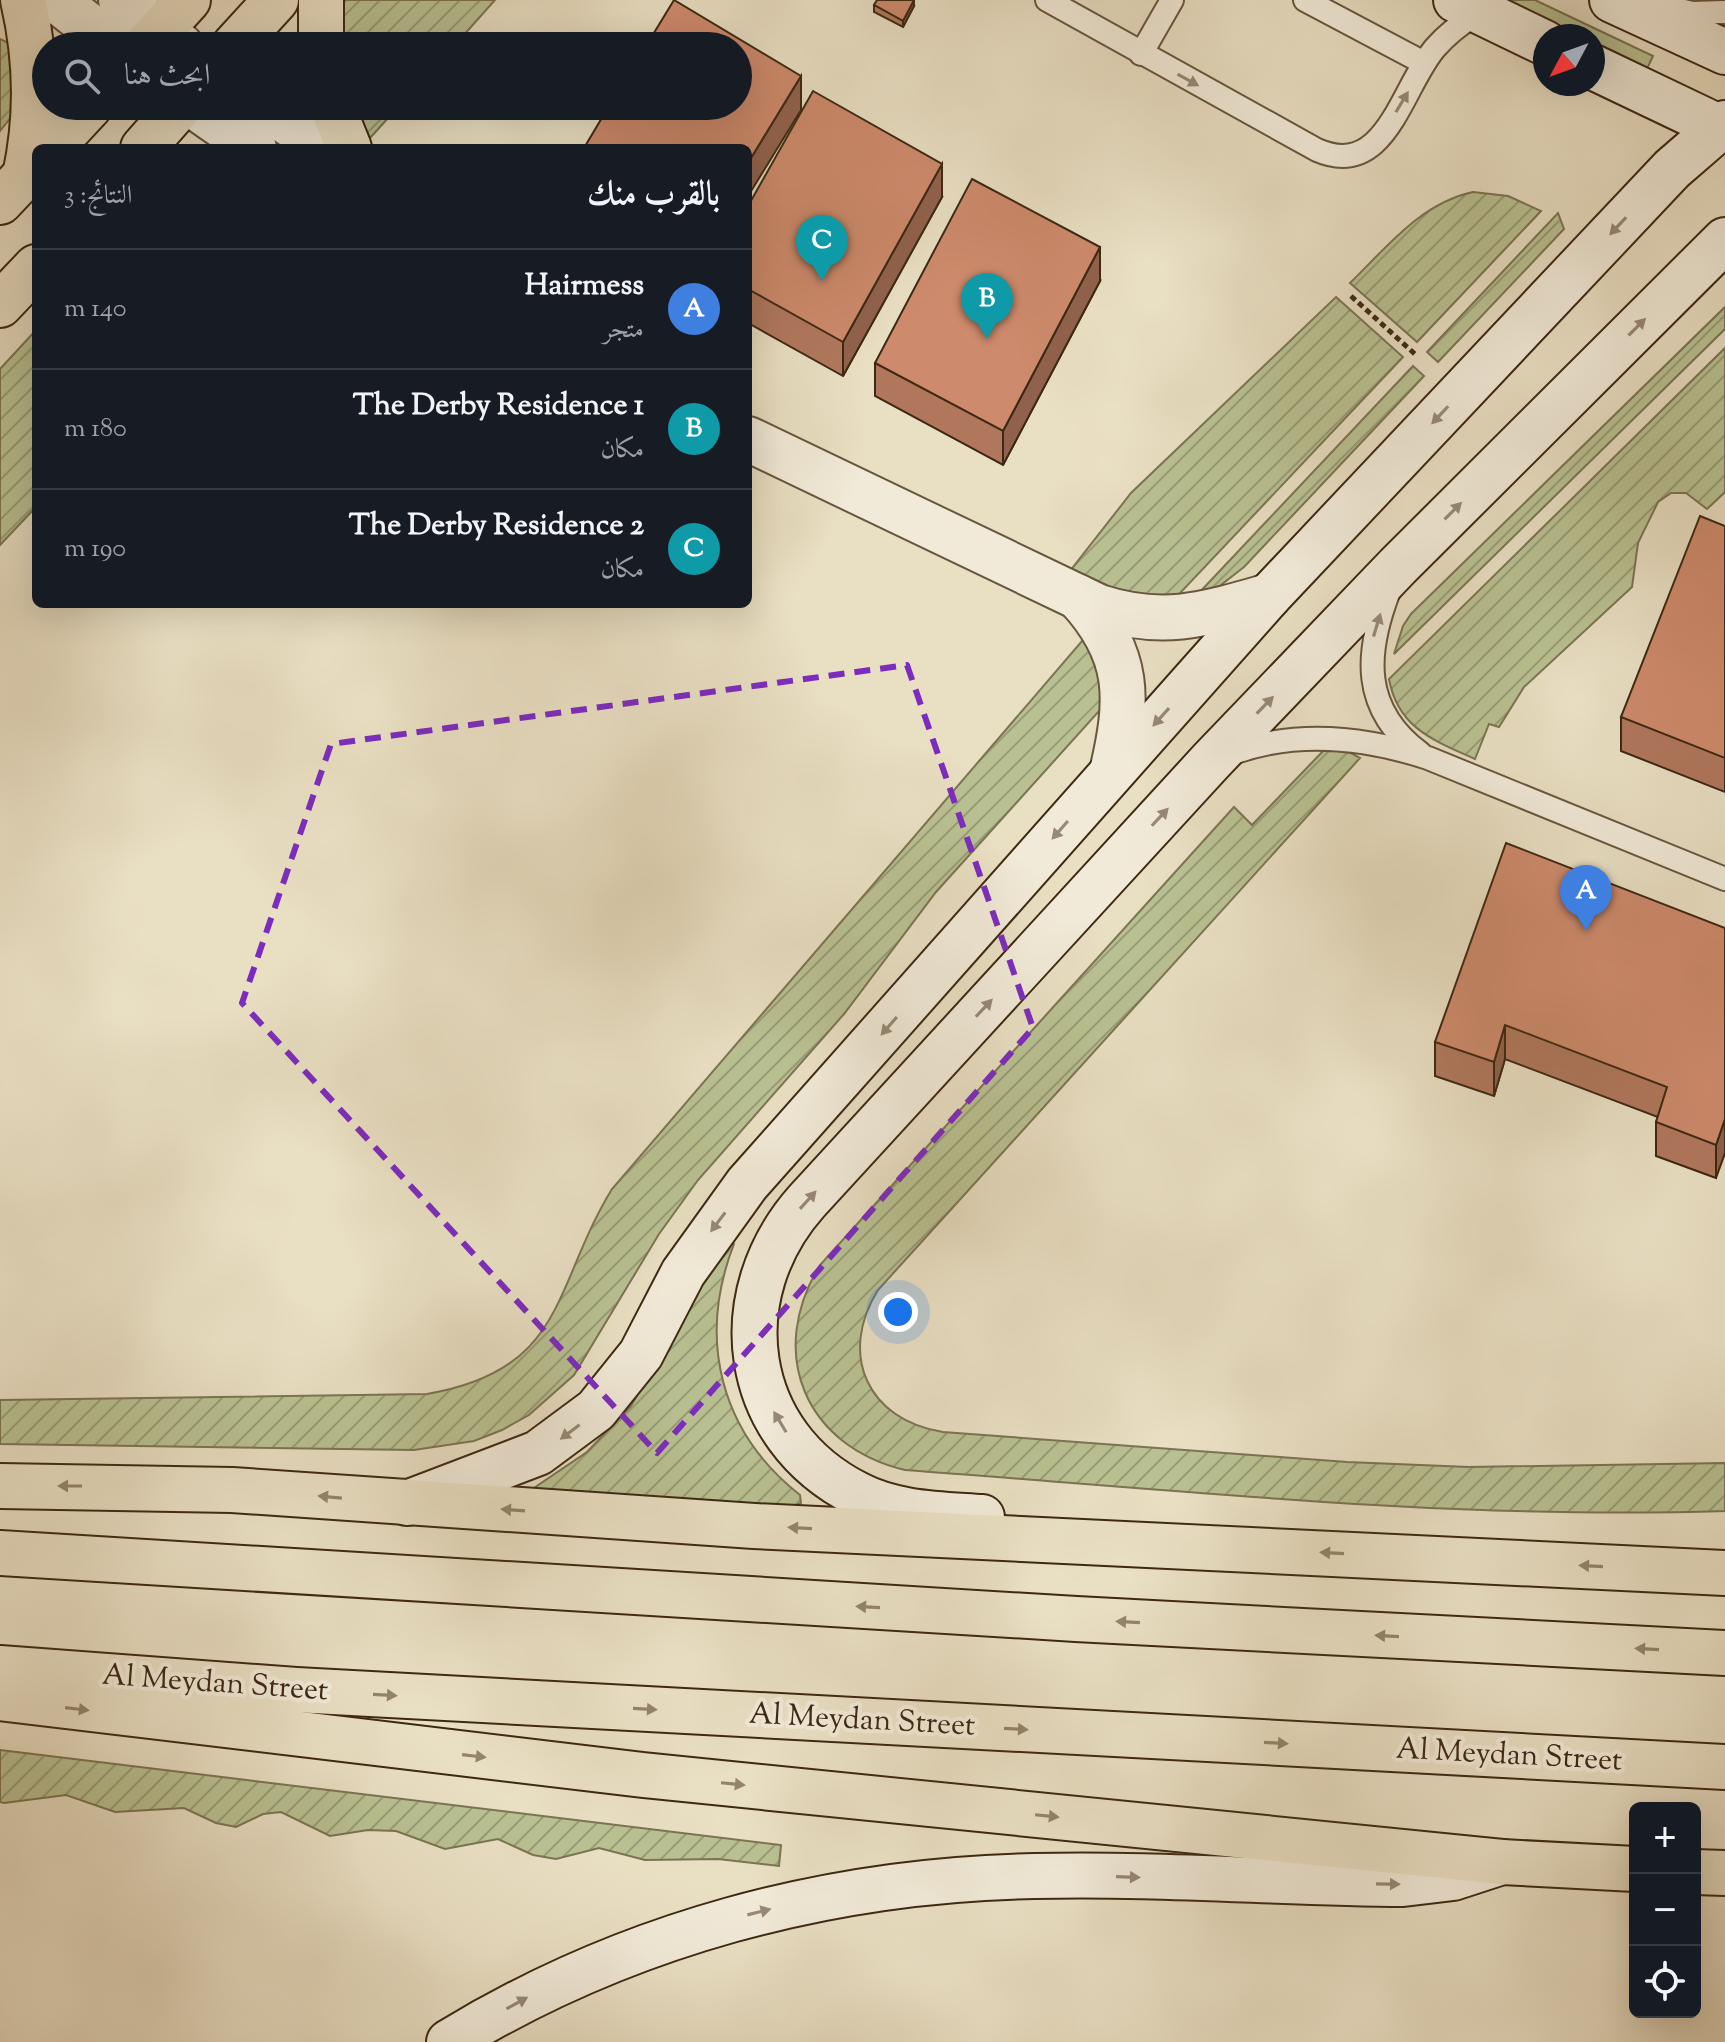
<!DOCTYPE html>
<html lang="ar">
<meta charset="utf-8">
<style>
body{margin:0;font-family:"Sorts Mill Goudy",Amiri,serif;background:#242831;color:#f1f3f6;direction:rtl}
.controls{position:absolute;right:24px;bottom:24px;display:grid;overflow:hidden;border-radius:12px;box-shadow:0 8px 32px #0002}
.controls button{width:72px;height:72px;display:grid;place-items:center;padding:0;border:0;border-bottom:2px solid #363941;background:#171b24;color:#f1f3f6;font:40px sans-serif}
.compass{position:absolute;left:1533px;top:24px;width:72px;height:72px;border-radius:50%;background:#171b24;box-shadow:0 8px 32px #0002;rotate:229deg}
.you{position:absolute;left:898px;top:1312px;width:28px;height:28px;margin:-20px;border:6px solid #fff;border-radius:50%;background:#1a73e8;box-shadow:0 0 0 12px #1a73e833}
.badge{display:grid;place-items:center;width:52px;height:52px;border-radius:50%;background:#c59692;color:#fff;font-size:26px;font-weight:700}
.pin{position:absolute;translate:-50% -66px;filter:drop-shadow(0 2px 4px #0008)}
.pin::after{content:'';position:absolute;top:42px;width:28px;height:24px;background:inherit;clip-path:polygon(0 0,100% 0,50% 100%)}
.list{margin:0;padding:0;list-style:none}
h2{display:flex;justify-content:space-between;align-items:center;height:104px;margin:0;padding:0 32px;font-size:34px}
h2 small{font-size:26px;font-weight:400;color:#9ea1a6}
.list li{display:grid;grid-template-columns:52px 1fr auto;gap:24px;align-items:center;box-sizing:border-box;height:120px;padding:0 32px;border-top:2px solid #363941}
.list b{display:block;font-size:30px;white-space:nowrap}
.list p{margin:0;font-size:26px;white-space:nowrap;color:#9ea1a6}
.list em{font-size:26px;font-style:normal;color:#9ea1a6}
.icon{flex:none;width:44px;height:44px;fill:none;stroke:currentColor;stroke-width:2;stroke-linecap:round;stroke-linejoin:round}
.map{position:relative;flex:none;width:1725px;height:2042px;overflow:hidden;direction:ltr}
.search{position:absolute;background:#171b24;box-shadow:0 8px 32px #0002;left:32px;top:32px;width:720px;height:88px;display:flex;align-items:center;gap:20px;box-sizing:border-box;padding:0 28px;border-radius:44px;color:#9ea1a6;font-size:30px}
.panel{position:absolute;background:#171b24;box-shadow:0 8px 32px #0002;left:32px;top:144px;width:720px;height:464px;border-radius:12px;direction:rtl}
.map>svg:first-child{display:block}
.grass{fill:#b9c192;stroke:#7b7452;stroke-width:2}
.garden{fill:url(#garden-furrows);stroke:#7b7452;stroke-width:2}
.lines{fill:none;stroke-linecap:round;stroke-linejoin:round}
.lane-casing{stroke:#68563e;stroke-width:26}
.street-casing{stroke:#68563e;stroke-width:48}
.secondary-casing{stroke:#3d2812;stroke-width:48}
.primary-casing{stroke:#3d2812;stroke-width:48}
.path{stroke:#3d2812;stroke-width:5;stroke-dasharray:6 4;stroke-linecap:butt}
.lane{stroke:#f1ead8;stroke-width:22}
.street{stroke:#f1ead8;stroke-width:44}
.secondary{stroke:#f1ead8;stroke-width:44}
.primary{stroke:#e9dfc3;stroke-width:44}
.wall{fill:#b0775d;stroke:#3d2812;stroke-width:2}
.shaded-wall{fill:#90614c;stroke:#3d2812;stroke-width:2}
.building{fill:#cd8a6c;stroke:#3d2812;stroke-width:2}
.oneway{fill:#978975}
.oneway2{fill:#93846a}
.marked{fill:none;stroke:#7b2cbf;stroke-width:6;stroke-dasharray:16 10;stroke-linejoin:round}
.labels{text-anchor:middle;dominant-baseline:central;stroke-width:8;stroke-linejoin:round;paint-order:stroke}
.street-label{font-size:30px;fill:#3d2812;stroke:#f1ead8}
</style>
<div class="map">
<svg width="1725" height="2042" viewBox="0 0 1725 2042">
<defs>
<pattern id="garden-furrows" width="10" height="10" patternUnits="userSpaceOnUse" patternTransform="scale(2)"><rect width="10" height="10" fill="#b9c192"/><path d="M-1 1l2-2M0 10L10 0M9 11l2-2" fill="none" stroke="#989d76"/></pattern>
</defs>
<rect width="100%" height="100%" fill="#e9dfc3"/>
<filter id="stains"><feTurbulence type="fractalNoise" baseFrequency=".0025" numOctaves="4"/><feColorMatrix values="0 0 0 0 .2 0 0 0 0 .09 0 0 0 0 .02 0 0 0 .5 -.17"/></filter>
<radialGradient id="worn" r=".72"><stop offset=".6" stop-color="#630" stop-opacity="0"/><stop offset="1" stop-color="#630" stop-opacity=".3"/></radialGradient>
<!-- grass -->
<polygon class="grass" points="1495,0 1535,0 1653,56 1646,71 1593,46 1593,36 1572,36"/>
<!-- garden -->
<g class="garden">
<polygon points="346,0 495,0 454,46 337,46 338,8"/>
<polygon points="0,39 19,48 16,111 0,131"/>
<polygon points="352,106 399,106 370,138"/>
<path d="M1473,192L1508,196L1541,211L1417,342L1350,283C1387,247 1421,203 1473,192Z"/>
<polygon points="1558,213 1564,229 1438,362 1427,352"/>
<polygon points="1336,297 1403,357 1166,608 1140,604 1070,571 1131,493"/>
<polygon points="1725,307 1725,329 1394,654 1403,626 1411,614"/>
<polygon points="36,330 36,507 0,545 0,369"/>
<path d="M1725,348V492L1707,509L1686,493H1671L1658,502L1638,543L1632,587L1524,687L1499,727L1489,724L1475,759C1433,740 1398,728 1389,679Z"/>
<polygon points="1413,366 1424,376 1244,567 1217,588 1198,594"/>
<path d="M1088,634L1109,700L936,892L844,1014L698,1180L659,1234L574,1375L529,1415L502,1430L474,1441L414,1450L0,1444V1400L427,1394C567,1370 552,1287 612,1189Z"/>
<path d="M1324,750L1349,752L1360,758L878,1290C838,1354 867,1420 943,1432L1347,1462L1469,1467L1725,1463V1511C1452,1520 1177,1490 905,1470C805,1446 766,1353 820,1265L1234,807L1252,825Z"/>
<path d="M727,1239L734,1244C697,1339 720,1432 800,1495L801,1503L794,1506L531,1490L587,1452L631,1406Z"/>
<polygon points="0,1750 781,1845 779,1866 718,1859 645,1860 599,1848 556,1859 533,1855 498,1839 445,1849 396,1831 368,1830 330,1836 281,1812 263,1814 236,1827 216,1823 184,1808 115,1812 66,1795 4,1803 0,1802"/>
</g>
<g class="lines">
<!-- lane casing -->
<g class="lane-casing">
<g id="lane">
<path d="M1047,0L1317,150C1386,180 1401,88 1435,48C1448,33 1463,22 1479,12"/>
<polyline points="1305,0 1424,63"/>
<polyline points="1663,6 1692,13 1725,12"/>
<polyline points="1141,54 1172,0"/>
<path d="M1389,591C1365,653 1361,709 1420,753"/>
<path d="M1230,754C1294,730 1364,737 1428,758L1725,879"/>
</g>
</g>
<!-- street casing -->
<g class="street-casing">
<g id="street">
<polyline points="56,0 115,46"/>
<polyline points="121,0 181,46"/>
<polyline points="194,106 254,148"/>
<polyline points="264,106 324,148"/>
<path d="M748,439L1099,607C1164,628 1206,614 1269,596"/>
<path d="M1078,597C1131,654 1129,700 1112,772"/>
</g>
</g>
<!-- secondary casing -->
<g class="secondary-casing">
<g id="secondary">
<polyline points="1456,0 1545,43"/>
<polyline points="1612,0 1725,52"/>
<polyline points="1593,67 1725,130"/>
<polyline points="407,1503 538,1453 596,1410 641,1354 683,1273 747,1184 1269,596 1672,169 1725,123"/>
<path d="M982,1517C940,1514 895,1514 857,1494C740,1435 723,1295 807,1201L1211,761L1398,566L1725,240"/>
<path d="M449,2042C626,1934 828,1880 1034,1876C1157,1873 1280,1883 1403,1884L1453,1878L1502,1862"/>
</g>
</g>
<!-- primary casing -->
<g class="primary-casing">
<g id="primary">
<path d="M23,0C37,60 38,116 25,176"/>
<polyline points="146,46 188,0"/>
<polyline points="234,46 276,0"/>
<polyline points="321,46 321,0"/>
<polyline points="332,106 349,148"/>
<polyline points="51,148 90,106"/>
<polyline points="143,148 180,106"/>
<polyline points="0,202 36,164"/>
<polyline points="0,305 36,267"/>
<polyline points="0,1486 232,1490 754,1526 1725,1573"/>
<polyline points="0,1553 1076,1619 1725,1653"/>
<polyline points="0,1668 296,1690 1725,1767"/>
<polyline points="0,1698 643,1775 1502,1862 1635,1869"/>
<polyline points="1695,1872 1725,1873"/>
</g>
</g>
<!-- path -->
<polyline class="path" points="1351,296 1416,355"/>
<!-- lane -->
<use href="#lane" class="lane"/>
<!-- street -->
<use href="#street" class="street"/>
<!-- secondary -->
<use href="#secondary" class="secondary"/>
<!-- primary -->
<use href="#primary" class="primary"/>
</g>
<!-- wall -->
<g class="wall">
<polygon points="874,5 914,6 903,27 874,12"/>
<polygon points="942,197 843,376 748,323 748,206"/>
<polygon points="1100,281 1003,465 875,396 875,363"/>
<polygon points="1725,526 1725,792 1621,751 1621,717"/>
<polygon points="1725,928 1716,1178 1656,1156 1656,1122 1658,1117 1505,1059 1494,1096 1435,1076 1435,1042"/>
</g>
<!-- shaded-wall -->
<g class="shaded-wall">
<polygon points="914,0 914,6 903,27 903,21"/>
<polygon points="801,76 801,110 748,196 748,163"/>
<polygon points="942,164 942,197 843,376 843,342"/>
<polygon points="1100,247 1100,281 1003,465 1003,431"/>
<polygon points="1505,1025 1505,1059 1494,1096 1494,1062"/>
<polygon points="1725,1119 1725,1153 1716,1178 1716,1145"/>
</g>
<!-- building -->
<g class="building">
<polygon points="674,0 801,76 748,163 748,148 584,148 609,106 738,106 738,46 646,46"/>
<polygon points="877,0 914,0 903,21 874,5"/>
<polygon points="813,91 942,164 843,342 748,289 748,206"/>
<polygon points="972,179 1100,247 1003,431 875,363"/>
<polygon points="1700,516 1725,526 1725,758 1621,717"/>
<polygon points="1506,843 1725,928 1725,1119 1716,1145 1656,1122 1667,1087 1505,1025 1494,1062 1435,1042"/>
</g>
<!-- one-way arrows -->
<defs><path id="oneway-solid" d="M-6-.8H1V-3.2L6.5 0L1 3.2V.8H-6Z" transform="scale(2)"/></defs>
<g class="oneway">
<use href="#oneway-solid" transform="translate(1188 80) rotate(29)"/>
<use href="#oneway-solid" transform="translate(1402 102) rotate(-59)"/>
<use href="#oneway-solid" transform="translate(1618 226) rotate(133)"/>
<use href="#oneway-solid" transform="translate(1637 327) rotate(-45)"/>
<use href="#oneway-solid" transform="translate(1440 415) rotate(133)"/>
<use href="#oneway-solid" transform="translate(1453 511) rotate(-45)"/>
<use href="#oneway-solid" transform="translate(1377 625) rotate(-73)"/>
<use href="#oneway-solid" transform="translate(1265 705) rotate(-46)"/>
<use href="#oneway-solid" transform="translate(1161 717) rotate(132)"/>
<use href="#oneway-solid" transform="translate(1160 817) rotate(-47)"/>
<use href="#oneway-solid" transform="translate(1060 830) rotate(131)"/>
<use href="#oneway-solid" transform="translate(984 1008) rotate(-47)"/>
<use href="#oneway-solid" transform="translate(889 1026) rotate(131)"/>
<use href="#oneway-solid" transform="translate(808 1200) rotate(-48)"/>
<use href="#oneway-solid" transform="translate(718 1222) rotate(127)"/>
<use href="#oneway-solid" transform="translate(780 1422) rotate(-121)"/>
<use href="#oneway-solid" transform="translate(570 1432) rotate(143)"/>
<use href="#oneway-solid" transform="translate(1128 1877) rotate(2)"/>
<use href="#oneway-solid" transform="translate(1388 1884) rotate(1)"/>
<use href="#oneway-solid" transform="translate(759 1912) rotate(-14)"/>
<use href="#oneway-solid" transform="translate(517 2003) rotate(-29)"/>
</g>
<g class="oneway2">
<use href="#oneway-solid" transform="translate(70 1486) rotate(-180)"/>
<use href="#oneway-solid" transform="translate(330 1497) rotate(-175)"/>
<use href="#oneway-solid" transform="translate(513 1510) rotate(-176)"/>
<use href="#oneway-solid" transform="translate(800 1528) rotate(-177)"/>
<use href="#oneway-solid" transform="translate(1332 1553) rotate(-177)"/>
<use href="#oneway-solid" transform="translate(1591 1566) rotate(-177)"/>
<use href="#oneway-solid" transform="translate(868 1607) rotate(-177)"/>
<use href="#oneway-solid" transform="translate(1128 1622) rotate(-177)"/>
<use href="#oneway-solid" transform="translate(1387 1636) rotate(-177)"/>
<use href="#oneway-solid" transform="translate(1647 1649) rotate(-177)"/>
<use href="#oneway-solid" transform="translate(385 1695) rotate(3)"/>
<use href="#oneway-solid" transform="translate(77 1709) rotate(7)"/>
<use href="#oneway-solid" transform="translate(645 1709) rotate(3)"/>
<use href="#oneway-solid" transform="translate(1016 1729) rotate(3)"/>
<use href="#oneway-solid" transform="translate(1276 1743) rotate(3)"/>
<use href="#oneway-solid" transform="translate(474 1756) rotate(7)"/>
<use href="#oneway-solid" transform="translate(733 1784) rotate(6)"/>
<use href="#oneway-solid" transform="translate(1047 1816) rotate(6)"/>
</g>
<!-- marked area -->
<path class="marked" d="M907,665L1033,1028L657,1453L242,1003L331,744Z"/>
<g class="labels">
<!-- street labels -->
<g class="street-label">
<text transform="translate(215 1684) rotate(4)">Al Meydan Street</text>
<text transform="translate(862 1721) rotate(3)">Al Meydan Street</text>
<text transform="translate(1509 1756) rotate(3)">Al Meydan Street</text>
</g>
</g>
<rect width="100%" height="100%" filter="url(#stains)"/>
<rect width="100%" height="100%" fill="url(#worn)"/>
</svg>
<div class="controls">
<button>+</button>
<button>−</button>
<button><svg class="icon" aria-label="locate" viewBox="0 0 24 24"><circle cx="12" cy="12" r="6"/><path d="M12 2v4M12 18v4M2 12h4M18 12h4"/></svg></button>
</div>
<svg class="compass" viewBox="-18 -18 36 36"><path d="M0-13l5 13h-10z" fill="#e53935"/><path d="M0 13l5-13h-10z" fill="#9ea1a6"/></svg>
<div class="you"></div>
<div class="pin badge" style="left:1586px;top:931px;background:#3f7fe0">A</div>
<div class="pin badge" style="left:987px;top:339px;background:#0f9aa8">B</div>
<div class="pin badge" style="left:822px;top:281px;background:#0f9aa8">C</div>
<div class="search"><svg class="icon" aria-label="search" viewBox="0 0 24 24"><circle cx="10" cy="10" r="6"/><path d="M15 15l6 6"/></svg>ابحث هنا</div>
<section class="panel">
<h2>بالقرب منك<small>النتائج: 3</small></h2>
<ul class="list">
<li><span class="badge" style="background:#3f7fe0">A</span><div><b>Hairmess</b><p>متجر</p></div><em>140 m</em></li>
<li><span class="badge" style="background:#0f9aa8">B</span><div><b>The Derby Residence 1</b><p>مكان</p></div><em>180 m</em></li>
<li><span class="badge" style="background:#0f9aa8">C</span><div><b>The Derby Residence 2</b><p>مكان</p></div><em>190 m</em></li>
</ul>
</section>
</div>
